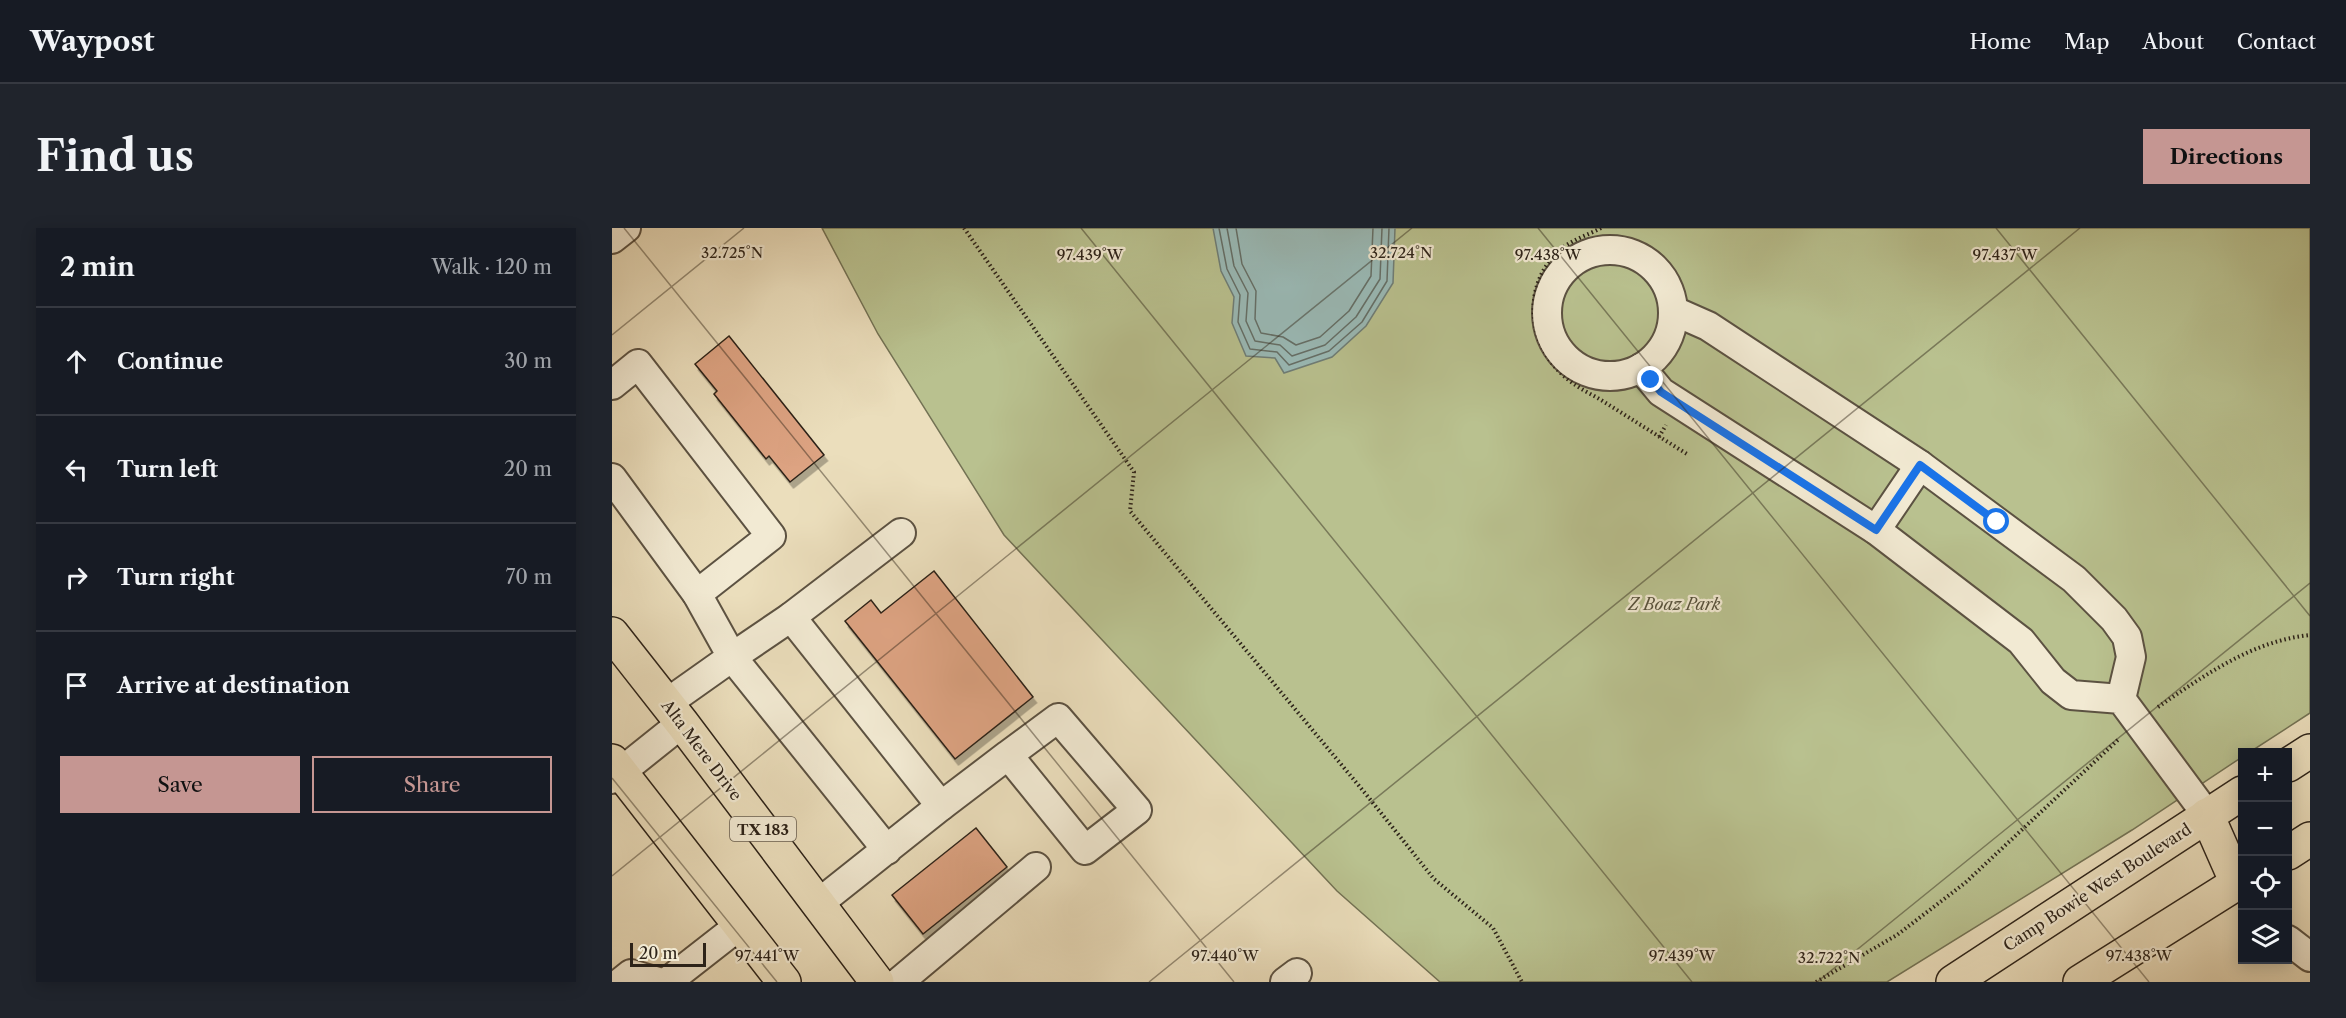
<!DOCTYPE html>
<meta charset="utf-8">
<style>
body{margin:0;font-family:"Libre Caslon Text",serif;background:#20242c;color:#f1f3f6}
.controls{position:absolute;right:18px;bottom:18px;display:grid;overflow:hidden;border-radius:0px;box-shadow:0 3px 15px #0003}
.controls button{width:54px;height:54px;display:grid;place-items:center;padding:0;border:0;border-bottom:2px solid #363941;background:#171b24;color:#f1f3f6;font:30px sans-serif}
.scale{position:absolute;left:18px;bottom:15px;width:76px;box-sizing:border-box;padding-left:6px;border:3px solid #2d2319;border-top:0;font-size:16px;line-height:21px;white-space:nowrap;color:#2d2319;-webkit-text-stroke:4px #f2ead3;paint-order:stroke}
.stop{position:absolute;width:18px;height:18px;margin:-14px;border:4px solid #1a73e8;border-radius:50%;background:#fff}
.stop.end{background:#1a73e8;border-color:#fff;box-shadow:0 2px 6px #0008}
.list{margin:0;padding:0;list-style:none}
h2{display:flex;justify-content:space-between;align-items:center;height:78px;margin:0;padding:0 24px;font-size:26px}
h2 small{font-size:20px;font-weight:400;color:#9ea1a6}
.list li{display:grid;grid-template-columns:39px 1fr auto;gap:18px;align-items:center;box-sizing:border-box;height:108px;padding:0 24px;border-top:2px solid #363941}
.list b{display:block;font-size:22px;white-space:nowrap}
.list em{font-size:20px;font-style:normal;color:#9ea1a6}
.actions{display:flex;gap:12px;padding:18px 24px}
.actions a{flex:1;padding:14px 0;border:2px solid #c59692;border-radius:0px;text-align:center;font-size:21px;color:#c59692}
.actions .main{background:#c59692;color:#111}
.icon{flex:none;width:33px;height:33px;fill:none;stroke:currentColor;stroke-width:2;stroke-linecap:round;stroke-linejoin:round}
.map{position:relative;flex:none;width:1698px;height:754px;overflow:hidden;border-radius:0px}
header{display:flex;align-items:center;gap:36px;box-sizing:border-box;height:84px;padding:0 30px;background:#171b24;border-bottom:2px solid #363941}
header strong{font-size:28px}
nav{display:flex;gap:33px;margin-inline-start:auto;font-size:21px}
.intro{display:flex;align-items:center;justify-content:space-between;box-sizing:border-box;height:144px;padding:0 36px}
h1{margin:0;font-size:42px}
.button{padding:15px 27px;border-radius:0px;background:#c59692;color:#111;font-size:21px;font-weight:700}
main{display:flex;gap:36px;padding:0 36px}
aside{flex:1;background:#171b24;border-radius:0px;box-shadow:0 3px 15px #0003}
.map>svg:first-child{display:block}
.green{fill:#b9c18f;stroke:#737254;stroke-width:1.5}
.water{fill:#9abbb8;stroke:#6e7e78;stroke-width:1.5}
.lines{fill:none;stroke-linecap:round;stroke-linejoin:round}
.shore{stroke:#646f68;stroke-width:1.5}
.building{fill:#dda382;stroke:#2d2319;stroke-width:1.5;filter:url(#shadow)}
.minor-casing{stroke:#5c5242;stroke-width:32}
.major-casing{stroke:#2d2319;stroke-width:36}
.path{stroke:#2d2319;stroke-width:4;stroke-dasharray:1.5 3;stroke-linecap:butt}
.minor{stroke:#f2ead3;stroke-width:28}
.major{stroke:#ebdebc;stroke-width:33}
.route{stroke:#1a73e8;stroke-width:8}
.ticks{fill:none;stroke:#2d2319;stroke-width:1.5;stroke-opacity:0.45}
.labels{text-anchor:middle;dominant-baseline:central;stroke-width:4.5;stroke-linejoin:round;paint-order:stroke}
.shield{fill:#f2ead3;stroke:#685f51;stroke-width:1.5}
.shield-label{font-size:15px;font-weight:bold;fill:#2d2319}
.park-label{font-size:16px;font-style:italic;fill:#57523c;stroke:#f2ead3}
.street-label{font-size:16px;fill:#2d2319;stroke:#f2ead3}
.ticks-label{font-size:15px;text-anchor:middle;fill:#2d2319;stroke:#f2ead3;stroke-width:4.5;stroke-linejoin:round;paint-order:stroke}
</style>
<header>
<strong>Waypost</strong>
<nav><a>Home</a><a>Map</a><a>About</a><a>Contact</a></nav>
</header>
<div class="intro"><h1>Find us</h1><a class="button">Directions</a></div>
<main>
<aside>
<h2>2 min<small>Walk · 120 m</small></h2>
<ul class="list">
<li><svg class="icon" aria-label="ahead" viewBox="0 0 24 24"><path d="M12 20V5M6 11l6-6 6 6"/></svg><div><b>Continue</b></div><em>30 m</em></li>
<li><svg class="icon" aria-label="left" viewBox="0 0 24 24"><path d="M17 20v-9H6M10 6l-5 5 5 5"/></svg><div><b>Turn left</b></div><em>20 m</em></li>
<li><svg class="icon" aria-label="right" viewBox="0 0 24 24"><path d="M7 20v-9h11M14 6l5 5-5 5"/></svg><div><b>Turn right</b></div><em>70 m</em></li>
<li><svg class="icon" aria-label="arrive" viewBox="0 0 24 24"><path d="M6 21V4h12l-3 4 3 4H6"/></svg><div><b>Arrive at destination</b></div></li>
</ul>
<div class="actions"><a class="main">Save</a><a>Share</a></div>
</aside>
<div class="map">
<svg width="1698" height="754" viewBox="0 0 1698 754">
<defs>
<filter id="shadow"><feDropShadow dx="3.5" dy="6" stdDeviation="0" flood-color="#0004"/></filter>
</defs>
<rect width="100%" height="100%" fill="#ebdebc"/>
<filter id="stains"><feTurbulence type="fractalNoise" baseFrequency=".00333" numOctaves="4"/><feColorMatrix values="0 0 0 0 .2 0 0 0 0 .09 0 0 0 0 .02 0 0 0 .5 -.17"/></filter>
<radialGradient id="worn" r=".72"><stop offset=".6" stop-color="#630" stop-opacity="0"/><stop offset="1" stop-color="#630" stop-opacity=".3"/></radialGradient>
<!-- green -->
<polygon class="green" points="210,0 1698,0 1698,485 1638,524 1630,524 1630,529 1520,602 1275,754 828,754 725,663 392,307 266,106"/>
<!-- water -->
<polygon class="water" points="601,0 783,0 781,55 754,98 720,129 672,145 663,130 634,128 620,95 622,69 609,43"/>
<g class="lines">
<!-- shore -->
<g class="shore">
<polyline points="607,0 615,41 628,67 626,94 638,121 665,124 677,137 717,123 750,94 775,53 777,0"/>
<polyline points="615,0 622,38 636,65 634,93 643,113 668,117 680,128 713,117 744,89 768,51 770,0"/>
<polyline points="624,0 630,36 644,63 643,91 649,105 671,109 684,117 708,109 737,83 759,48 761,0"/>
</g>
</g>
<!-- building -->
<g class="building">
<polygon points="117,108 212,227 178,254 157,228 154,231 102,166 105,163 83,136"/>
<polygon points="322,343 421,469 343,531 233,393 259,372 269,385"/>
<polygon points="364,600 395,639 311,706 280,667"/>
</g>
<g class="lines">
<!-- minor casing -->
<g class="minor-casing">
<g id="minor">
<polyline points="0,11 14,0"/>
<circle cx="998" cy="85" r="63"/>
<polyline points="1062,83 1096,98 1308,237 1462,351 1502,391 1515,409 1519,429 1509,471"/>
<polyline points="1029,140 1049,164 1264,302 1409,413 1441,453 1459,467 1509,471 1595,587"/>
<polyline points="0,157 26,136 159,308 85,366"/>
<polyline points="0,250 85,366 120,429 55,475"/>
<polyline points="1264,302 1308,237"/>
<polyline points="179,389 289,305"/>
<polyline points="0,551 70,495"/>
<polyline points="329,578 396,527 473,622 525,582 446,490 396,527"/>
<polyline points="207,675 329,578 179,389 120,429 275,622"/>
<polyline points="1676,712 1698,729"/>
<polyline points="9,754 19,746 46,754"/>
<polyline points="55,754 128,697"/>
<polyline points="287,754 424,639"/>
<polyline points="673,754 685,745"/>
</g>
</g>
<!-- major casing -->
<g class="major-casing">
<g id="major">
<polyline points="0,406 70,495 265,754"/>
<polyline points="0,533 172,754"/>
<polyline points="1676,537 1698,523"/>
<polyline points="1595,587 1625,655"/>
<polyline points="1676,625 1698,611"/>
<polyline points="1341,754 1630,565"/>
<polyline points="1468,754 1630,652"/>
</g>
</g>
<!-- path -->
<g class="path">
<polyline points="352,0 522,244 518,283 753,565 822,651 881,700 910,754"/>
<path d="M989,0C976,7 959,12 948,22C907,58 916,122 958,153C968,161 979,166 989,172C1018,190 1046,208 1075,226"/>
<polyline points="1047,209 1054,197"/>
<path d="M1546,479C1593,447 1640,413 1698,407"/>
<polyline points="1204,754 1285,707 1353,655 1508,510"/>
</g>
<!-- minor -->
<use href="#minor" class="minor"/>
<!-- major -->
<use href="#major" class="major"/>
</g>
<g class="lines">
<!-- route -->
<polyline class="route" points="1039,152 1049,164 1264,302 1308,237 1385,294"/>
</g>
<!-- ticks -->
<path class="ticks" d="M12,0L622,754M469,0L1080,754M926,0L1537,754M1384,0L1698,388M0,107L132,0M0,550L165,754M0,648L800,0M537,754L1468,0M1205,754L1698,355"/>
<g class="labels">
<!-- shield labels -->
<rect class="shield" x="118" y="589" width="66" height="24" rx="4.5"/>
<g class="shield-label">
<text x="151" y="601">TX 183</text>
</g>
<!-- park labels -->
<g class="park-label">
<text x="1062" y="376">Z Boaz Park</text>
</g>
<!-- street labels -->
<g class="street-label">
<text transform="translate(90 522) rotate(53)">Alta Mere Drive</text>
<text transform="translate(1485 659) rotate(-33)">Camp Bowie West Boulevard</text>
</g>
</g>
<g class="ticks-label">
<text x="120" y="30">32.725°N</text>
<text x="789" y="30">32.724°N</text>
<text x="478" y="32">97.439°W</text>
<text x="936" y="32">97.438°W</text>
<text x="1393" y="32">97.437°W</text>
<text x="155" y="733">97.441°W</text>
<text x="613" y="733">97.440°W</text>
<text x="1070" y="733">97.439°W</text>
<text x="1527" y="733">97.438°W</text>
<text x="1217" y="735">32.722°N</text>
</g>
<rect width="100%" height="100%" filter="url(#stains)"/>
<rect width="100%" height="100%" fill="url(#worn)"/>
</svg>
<div class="controls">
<button>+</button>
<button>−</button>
<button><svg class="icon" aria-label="locate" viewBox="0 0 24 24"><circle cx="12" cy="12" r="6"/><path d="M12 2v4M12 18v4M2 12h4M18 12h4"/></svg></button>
<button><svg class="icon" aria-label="layers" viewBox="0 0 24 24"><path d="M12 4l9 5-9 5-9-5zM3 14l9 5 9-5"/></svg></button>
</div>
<div class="scale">20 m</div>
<div class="stop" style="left:1385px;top:294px"></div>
<div class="stop end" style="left:1039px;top:152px"></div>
</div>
</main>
